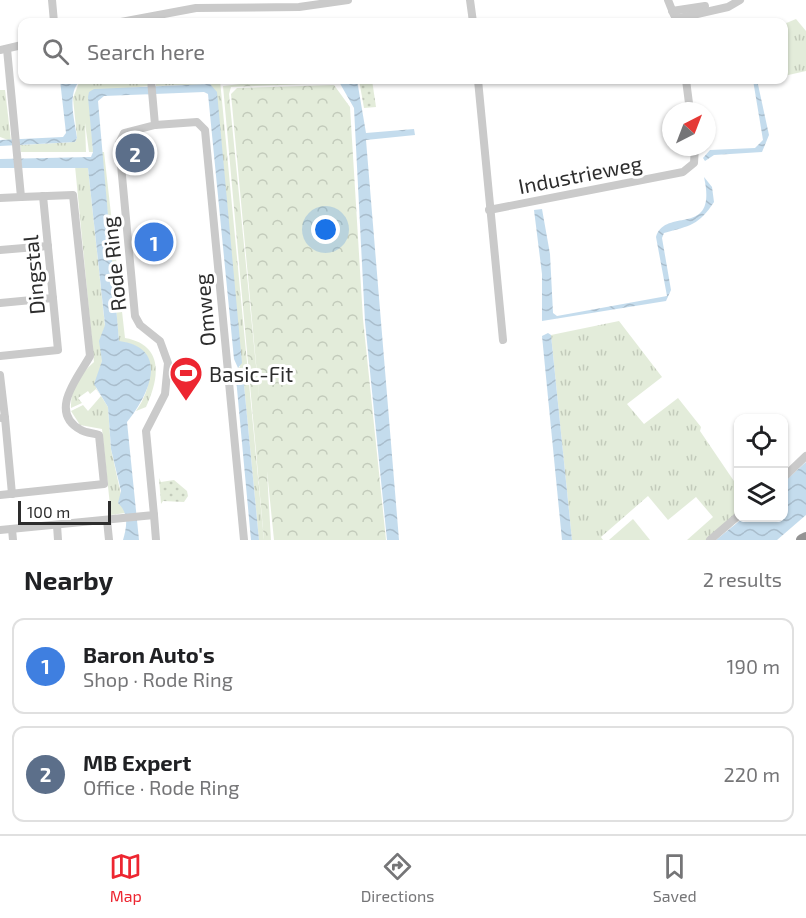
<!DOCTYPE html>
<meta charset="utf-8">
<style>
body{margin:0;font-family:"Exo 2",sans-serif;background:#f6f6f6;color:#202124}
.controls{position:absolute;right:18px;bottom:18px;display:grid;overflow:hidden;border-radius:12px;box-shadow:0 2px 4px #0004}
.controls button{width:54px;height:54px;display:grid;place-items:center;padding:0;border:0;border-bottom:2px solid #e0e0e0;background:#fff;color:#202124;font:30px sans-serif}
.compass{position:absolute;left:662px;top:102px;width:54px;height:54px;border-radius:50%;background:#fff;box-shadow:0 2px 4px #0004;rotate:42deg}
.scale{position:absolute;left:18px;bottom:15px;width:93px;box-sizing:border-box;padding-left:6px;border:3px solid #2d2d2d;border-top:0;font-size:16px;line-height:21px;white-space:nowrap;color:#2d2d2d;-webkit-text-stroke:4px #fff;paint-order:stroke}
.you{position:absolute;left:326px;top:230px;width:21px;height:21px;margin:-15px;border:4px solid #fff;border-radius:50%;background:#1a73e8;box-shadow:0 0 0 9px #1a73e833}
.badge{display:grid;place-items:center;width:39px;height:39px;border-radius:50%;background:#ed2631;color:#fff;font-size:20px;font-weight:700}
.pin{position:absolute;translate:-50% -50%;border:3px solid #fff;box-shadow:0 2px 6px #0006}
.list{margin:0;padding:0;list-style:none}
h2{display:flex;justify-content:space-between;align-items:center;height:78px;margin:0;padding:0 24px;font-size:26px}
h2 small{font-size:20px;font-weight:400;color:#757577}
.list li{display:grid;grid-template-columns:39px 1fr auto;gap:18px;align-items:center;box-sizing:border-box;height:96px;margin:0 12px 12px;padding:0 12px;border:2px solid #e0e0e0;border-radius:12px}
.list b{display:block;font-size:22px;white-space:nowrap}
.list p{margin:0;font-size:20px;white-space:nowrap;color:#757577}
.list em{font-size:20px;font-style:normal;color:#757577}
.icon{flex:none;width:33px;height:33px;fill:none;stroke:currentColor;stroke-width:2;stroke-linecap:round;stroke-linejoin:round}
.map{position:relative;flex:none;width:806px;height:540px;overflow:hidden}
.search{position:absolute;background:#fff;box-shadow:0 2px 4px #0004;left:18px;right:18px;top:18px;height:66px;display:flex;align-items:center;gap:15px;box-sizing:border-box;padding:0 21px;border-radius:12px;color:#757577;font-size:22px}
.sheet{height:294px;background:#fff}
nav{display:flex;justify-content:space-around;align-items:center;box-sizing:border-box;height:84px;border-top:2px solid #e0e0e0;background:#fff;font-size:16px;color:#757577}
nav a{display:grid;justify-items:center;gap:3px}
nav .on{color:#ed2631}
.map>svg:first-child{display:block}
.grass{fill:url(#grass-tufts)}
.forest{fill:url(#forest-crowns)}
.park{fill:url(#park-dots)}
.garden{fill:#e3ecda}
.water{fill:url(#water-waves)}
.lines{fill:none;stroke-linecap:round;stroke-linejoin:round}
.minor{stroke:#cacaca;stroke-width:8}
.highway{stroke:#949494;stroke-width:12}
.labels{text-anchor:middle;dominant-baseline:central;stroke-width:6;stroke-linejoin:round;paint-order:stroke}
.street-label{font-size:21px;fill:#2d2d2d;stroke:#fff}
.poi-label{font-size:21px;fill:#2d2d2d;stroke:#fff;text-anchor:start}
</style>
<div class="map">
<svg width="806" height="540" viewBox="0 0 806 540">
<defs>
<pattern id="grass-tufts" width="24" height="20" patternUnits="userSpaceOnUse" patternTransform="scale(1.5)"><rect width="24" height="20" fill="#e3ecda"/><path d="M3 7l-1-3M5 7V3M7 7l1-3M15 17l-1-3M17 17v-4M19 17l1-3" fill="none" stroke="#c3cbbb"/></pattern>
<pattern id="forest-crowns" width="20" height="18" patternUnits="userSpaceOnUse" patternTransform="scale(1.5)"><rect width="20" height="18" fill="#e3ecda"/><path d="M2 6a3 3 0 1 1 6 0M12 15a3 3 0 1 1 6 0" fill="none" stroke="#c3cbbb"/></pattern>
<pattern id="park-dots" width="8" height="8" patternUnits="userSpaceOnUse" patternTransform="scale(1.5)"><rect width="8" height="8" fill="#e3ecda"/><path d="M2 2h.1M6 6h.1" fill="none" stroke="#c3cbbb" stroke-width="1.8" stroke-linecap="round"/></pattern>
<pattern id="water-waves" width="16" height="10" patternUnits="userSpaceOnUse" patternTransform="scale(1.5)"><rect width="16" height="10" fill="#c4dced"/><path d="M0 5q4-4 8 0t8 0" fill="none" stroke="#a9bdcc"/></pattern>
</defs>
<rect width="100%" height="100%" fill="#fff"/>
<!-- grass -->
<g class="grass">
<polygon points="796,19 806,31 806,71 784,76 784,24"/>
<polygon points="80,80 147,80 148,86 89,92 93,152 89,152 85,123 86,152 21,152 20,145 75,142 77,138 73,98"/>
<polygon points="156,80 223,80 220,80 264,540 259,540 244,385 238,368 240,367 209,84 156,86"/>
<polygon points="0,90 5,90 11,141 0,137"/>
<path d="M102,152H104L125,338C165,345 159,379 146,407L136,411C154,386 159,344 119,342Z"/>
<path d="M75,166L88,168L105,326C99,341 102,344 102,359C102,368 97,379 96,388L108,407L111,449L125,513L111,515L102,429L80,425L71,411L83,405L88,411L101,396L96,389L90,394L88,391L78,398L82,403L71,408C70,389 80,374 94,362Z"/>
<polygon points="619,321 662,377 627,404 644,424 678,398 701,427 700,431 738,487 738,512 706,540 687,540 713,517 696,497 668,520 648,496 601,537 603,540 572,540 551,335"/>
</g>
<!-- forest -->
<polygon class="forest" points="277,80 337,80 334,83 231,87 229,94 260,406 231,94 237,88 334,85 350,107 363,319 386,540 274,540 267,471 271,540 264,540 223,86"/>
<!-- park -->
<g class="park">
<polygon points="359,80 372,80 376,107 364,108"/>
<polygon points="159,478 161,482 174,480 187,491 188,496 184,502 163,501 161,504"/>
</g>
<!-- garden -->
<polygon class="garden" points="633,519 650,540 609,540"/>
<!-- water -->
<g class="water">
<path d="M60,80H81C66,92 75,121 77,138L75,142L0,146V140L63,137L66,133Z"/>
<polygon points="338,80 357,80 366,133 414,129 415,135 366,140 399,540 387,540 365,322 354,108"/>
<polygon points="750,80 757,80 769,135 762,152 714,155 705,161 703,158 710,150 755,148 763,140 753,80"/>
<path d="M210,84L217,92L242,363L238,368L234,359L208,94L204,92L104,96L98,101L119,341C171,348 149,395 127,422L139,540H123C127,527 129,513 118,503L121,491L111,449L108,407L94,384L102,361L99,341L105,325L88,168H0V159L91,157L93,152L88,97L89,92L94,89Z"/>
<path d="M704,177L712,187L714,202C699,225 690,226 664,233L662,238L671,290L666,301L542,321V274L534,210L542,209L550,254L553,313L557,316L667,296L656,237C665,206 718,239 704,177Z"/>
<polygon points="548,333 551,335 572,540 562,540 542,336"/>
<polygon points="238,376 242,378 244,385 259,540 251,540 236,378"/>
<polygon points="806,462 806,515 777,540 716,540 743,518 784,518 784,482"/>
</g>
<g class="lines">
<!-- minor -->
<g class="minor">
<polyline points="52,0 54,22"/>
<polyline points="470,0 473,22"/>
<polyline points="668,0 674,15"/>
<polyline points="672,11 705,6"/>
<polyline points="675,19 728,7 740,0"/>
<polyline points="121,22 196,8 299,7 348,0"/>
<polyline points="0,50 22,45"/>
<polyline points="478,80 503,340"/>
<polyline points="686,80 690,111"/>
<polyline points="155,125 197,122 205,130 244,540"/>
<polyline points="0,198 21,197 7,49"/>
<polyline points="489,210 683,172 694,163 695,147"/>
<polyline points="0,250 48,246"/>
<polyline points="0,303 53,298"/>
<polyline points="0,356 58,350 43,196"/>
<polyline points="0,375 5,418 2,418"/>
<polyline points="5,418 12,494"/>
<polyline points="784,477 806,456"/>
<path d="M0,495L104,484L99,435C93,433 86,433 81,430C47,412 79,376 90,356L73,195L21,197"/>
<polyline points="154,515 156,540"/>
<polyline points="107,520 109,540"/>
<polyline points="57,525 58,540"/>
<polyline points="12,529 13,540"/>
<polyline points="0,530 154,515 146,431 165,394 168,363 160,341 140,325 135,316 119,143 124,133 155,125 151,80"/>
<polyline points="710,540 738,516"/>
</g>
<!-- highway -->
<polyline class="highway" points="802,540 806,538"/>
</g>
<!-- icons -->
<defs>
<g id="stadium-pin" transform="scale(1.725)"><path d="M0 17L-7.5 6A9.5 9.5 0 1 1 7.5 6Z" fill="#ed2631" stroke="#fff"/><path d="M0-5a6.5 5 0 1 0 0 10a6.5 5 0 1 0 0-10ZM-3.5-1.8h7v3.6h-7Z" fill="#fff"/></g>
</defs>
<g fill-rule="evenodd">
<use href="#stadium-pin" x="186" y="373"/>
</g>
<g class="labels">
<!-- street labels -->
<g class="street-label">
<text transform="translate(580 174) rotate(-11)">Industrieweg</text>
<text transform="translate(113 264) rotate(-96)">Rode Ring</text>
<text transform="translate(33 275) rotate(-95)">Dingstal</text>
<text transform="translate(204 310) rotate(-95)">Omweg</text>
</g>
<!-- poi labels -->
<g class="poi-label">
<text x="209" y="373">Basic-Fit</text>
</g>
</g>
</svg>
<div class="controls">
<button><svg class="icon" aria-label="locate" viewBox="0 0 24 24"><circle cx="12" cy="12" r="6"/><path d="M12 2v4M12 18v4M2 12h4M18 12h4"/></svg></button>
<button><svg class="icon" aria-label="layers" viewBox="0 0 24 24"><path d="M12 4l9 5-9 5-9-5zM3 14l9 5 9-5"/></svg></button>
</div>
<svg class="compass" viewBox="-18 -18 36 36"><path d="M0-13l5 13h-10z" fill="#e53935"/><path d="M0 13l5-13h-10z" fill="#757577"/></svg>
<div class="scale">100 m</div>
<div class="you"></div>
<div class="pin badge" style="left:154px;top:242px;background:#3f7fe0">1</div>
<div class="pin badge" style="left:135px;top:153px;background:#5c6f8a">2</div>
<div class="search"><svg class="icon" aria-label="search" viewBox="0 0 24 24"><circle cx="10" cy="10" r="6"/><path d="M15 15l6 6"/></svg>Search here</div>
</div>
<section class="sheet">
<h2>Nearby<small>2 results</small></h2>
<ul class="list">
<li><span class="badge" style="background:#3f7fe0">1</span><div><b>Baron Auto's</b><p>Shop · Rode Ring</p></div><em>190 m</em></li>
<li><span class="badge" style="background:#5c6f8a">2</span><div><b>MB Expert</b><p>Office · Rode Ring</p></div><em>220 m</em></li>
</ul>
</section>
<nav>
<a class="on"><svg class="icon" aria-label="map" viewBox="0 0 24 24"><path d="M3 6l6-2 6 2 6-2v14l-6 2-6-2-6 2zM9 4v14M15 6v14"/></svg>Map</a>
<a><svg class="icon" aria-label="directions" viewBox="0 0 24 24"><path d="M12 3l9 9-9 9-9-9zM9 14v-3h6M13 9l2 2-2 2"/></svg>Directions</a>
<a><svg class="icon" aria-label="saved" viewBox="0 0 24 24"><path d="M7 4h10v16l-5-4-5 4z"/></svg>Saved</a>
</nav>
